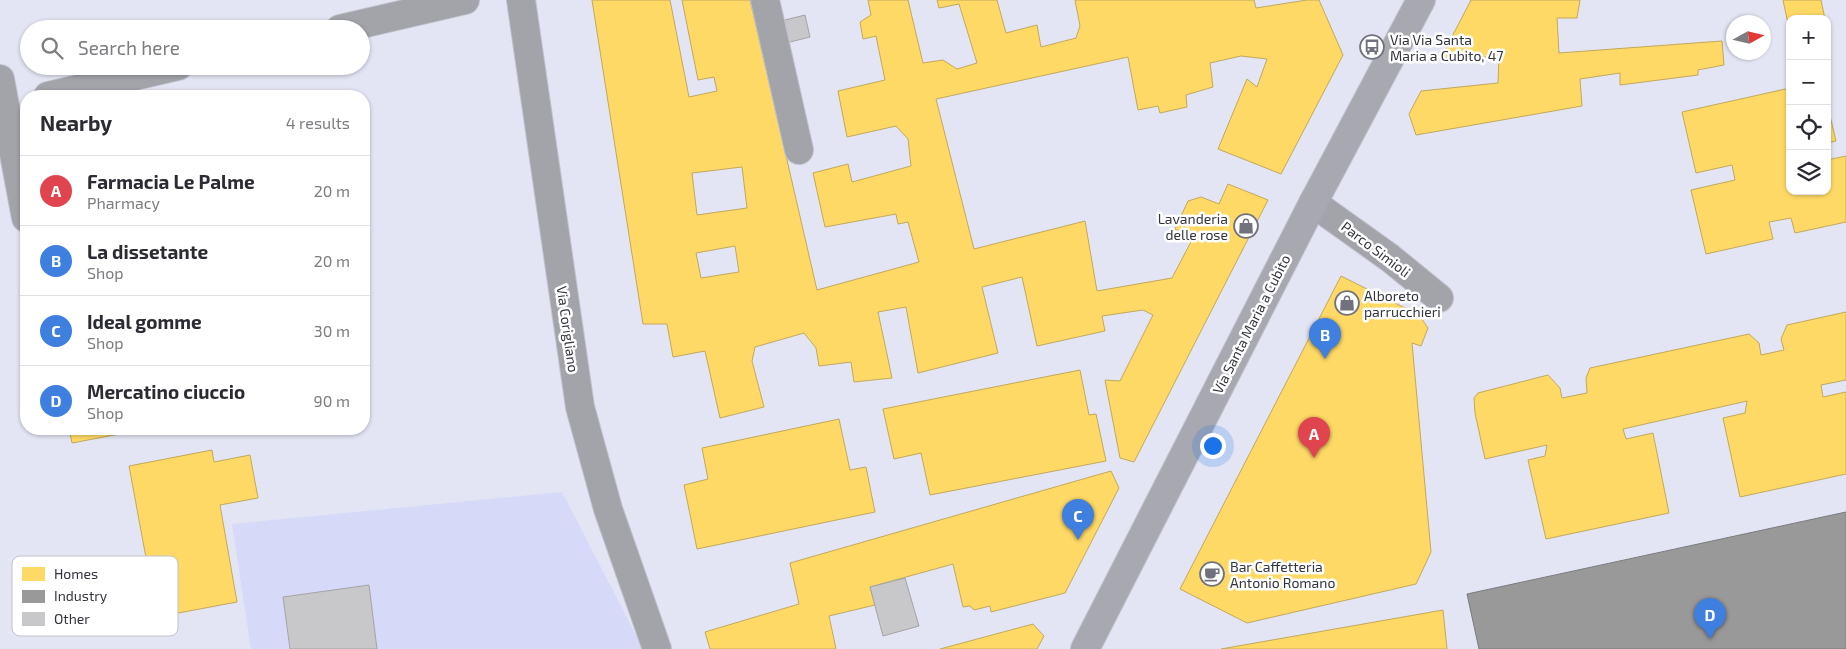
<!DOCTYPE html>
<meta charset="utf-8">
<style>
body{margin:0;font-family:"Exo 2",sans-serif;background:#f7f7f7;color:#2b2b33}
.controls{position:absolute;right:15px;top:15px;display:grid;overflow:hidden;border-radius:10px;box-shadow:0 1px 4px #0004}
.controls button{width:45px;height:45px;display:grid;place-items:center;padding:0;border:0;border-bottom:1px solid #e1e1e2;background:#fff;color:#2b2b33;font:25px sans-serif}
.compass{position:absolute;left:1726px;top:15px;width:45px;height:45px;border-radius:50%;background:#fff;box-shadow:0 1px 4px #0004;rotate:82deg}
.you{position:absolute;left:1212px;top:445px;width:18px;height:18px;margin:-12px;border:4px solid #fff;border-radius:50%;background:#1a73e8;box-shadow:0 0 0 8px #1a73e833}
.badge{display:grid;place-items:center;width:32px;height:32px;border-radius:50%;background:#71727e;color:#fff;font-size:16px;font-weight:700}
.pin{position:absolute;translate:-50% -41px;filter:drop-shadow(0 1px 2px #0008)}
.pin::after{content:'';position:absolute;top:26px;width:18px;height:15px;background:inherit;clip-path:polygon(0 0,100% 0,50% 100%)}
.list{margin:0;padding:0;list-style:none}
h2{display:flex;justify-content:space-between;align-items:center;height:65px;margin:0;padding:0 20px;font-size:21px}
h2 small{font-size:16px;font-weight:400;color:#7c7c81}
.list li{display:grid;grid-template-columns:32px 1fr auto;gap:15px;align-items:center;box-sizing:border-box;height:70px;padding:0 20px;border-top:1px solid #e1e1e2}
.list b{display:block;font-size:19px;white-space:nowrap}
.list p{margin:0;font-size:16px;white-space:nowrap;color:#7c7c81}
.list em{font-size:16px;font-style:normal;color:#7c7c81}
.icon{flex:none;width:28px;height:28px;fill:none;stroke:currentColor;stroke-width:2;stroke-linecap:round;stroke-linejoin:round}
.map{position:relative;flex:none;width:1846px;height:649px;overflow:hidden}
.search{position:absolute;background:#fff;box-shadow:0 1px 4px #0004;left:20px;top:20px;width:350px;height:55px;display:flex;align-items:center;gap:12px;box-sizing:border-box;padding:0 18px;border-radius:28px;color:#7c7c81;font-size:19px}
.panel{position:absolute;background:#fff;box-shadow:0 1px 4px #0004;left:20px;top:90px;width:350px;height:345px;border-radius:20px}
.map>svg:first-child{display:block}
.green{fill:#d7d9f8}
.homes{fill:#ffd966;stroke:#c2a85a;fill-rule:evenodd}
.industry{fill:#999;stroke:#7a7b7e}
.building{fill:#c8c8ca;stroke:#a4a4a6}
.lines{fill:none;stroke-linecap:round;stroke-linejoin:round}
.minor-casing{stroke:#c1c2ce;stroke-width:30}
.major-casing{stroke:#c1c2ce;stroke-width:30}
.minor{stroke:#a3a4aa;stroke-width:28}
.major{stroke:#a7a8b0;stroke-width:28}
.labels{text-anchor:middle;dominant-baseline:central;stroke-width:5;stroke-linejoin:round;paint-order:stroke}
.poi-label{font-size:14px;fill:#33343e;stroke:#fff;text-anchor:start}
.street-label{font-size:14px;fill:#33343e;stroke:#fff}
.key{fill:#fff;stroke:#c2c2c5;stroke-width:1}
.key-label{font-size:14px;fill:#33343e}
</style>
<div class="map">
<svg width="1846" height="649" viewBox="0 0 1846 649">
<rect width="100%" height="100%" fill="#e3e5f4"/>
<!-- green -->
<polygon class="green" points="562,492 637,637 642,649 251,649 232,524"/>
<!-- homes -->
<g class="homes">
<path d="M592,0H670L689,97L717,91L714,77L698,80L682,0H750L817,290L919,262L908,222L898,224L896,214L825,227L813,173L848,164L852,182L911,166L908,139L896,126L847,137L838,91L885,80L876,36L863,39L860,22L871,15L868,0H908L923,63L943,60L957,69L977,63L959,4L939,8L937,0H997L1006,33L1037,25L1041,47L1076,38L1080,26L1075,0H1254L1256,8L1307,0H1319L1343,55L1281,174L1218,149L1247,79L1257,87L1267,59L1241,56L1210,63L1213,87L1186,95L1187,107L1160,113L1158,106L1138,110L1128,57L936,99L974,249L1085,221L1097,291L1172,278L1193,238L1175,229L1188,201L1201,197L1219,204L1228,184L1268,200L1134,462L1120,458L1105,380L1120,381L1153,315L1143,310L1102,316L1105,331L1037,346L1022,277L982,287L998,353L918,373L906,307L878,312L892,378L854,382L851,362L819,366L816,348L804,333L755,347L752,361L764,407L720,418L705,351L673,357L667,324H643ZM742,167L747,208L697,215L692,173ZM735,246L739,272L701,278L696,253Z"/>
<polygon points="1471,0 1580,0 1577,18 1557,18 1559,53 1722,41 1724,65 1698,70 1698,75 1620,85 1620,73 1580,79 1582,106 1416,135 1409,114 1421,91 1498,83 1499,57 1441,58"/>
<polygon points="1783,0 1821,0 1825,19 1790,19 1790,33"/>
<polygon points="1790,88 1790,191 1827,191 1827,160 1846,156 1846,222 1795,233 1791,218 1769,222 1773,239 1706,254 1691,190 1735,180 1732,165 1696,173 1682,112"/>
<polygon points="1827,103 1836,141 1827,143"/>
<polygon points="1341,276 1419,315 1428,328 1421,346 1412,343 1431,552 1416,584 1247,623 1180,589"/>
<polygon points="1846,312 1846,380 1821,385 1823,397 1846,392 1846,474 1740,497 1723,418 1745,413 1747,401 1623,429 1626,439 1653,433 1669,513 1546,539 1528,460 1545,456 1547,445 1485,459 1475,413 1474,398 1478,393 1548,375 1560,388 1562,398 1587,393 1586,378 1590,368 1749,334 1759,343 1761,355 1784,350 1781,339 1787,325"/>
<polygon points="1080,370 1089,415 1096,414 1106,461 930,495 921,453 894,459 883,409"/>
<polygon points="839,419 850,470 866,467 875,512 697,549 684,485 708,479 702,448"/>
<polygon points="69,429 146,429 72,443"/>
<polygon points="167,429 193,429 168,433"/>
<polygon points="212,450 214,462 250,455 258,498 220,505 237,602 157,617 129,466"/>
<polygon points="1111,471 1119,488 1065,593 991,612 990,606 974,610 970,606 963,607 953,564 870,587 875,605 829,616 836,649 710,649 705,632 799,604 790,563"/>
<polygon points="1443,610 1447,649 1221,649"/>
<polygon points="1033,624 1044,636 1037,649 940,649"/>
</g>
<!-- industry -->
<polygon class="industry" points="1846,512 1846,649 1479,649 1467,594"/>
<!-- building -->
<g class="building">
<polygon points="805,15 810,37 786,43 781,21"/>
<polygon points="905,578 919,626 883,636 870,587"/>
<polygon points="369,585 377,649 290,649 283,597"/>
</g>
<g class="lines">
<!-- minor casing -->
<g class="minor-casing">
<g id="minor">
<polyline points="521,0 580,407 608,509 657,649"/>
<polyline points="765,0 799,150"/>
<polyline points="340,29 465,0"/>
<polyline points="0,79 26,218"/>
<polyline points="48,96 178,66"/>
<polyline points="1313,203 1390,258 1439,298"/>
</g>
</g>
<!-- major casing -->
<g class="major-casing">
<polyline id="major" points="1085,649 1313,203 1421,0"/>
</g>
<!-- minor -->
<use href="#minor" class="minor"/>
<!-- major -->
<use href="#major" class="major"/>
</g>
<!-- icons -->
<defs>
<g id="bus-ring" transform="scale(1.25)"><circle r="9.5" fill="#fff" stroke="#71727e" stroke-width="1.5"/><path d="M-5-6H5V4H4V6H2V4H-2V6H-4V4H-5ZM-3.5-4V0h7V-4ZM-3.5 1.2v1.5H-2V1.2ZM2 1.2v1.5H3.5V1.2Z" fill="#71727e"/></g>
<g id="shop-ring" transform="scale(1.25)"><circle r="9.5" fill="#fff" stroke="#71727e" stroke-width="1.5"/><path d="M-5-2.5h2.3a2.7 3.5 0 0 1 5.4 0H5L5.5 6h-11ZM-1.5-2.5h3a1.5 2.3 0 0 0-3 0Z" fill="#71727e"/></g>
<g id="cafe-ring" transform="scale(1.25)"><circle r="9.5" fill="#fff" stroke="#71727e" stroke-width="1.5"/><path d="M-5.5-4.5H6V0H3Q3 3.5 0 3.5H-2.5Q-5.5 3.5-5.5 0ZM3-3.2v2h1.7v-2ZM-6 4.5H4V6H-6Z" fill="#71727e"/></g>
</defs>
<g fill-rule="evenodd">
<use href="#bus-ring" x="1372" y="47"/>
<use href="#shop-ring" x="1246" y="226"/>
<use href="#shop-ring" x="1347" y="303"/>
<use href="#cafe-ring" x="1212" y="574"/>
</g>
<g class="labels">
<!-- poi labels -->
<g class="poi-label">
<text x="1390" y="39">Via Via Santa<tspan x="1390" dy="16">Maria a Cubito, 47</tspan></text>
<text x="1228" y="218" text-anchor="end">Lavanderia<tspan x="1228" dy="16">delle rose</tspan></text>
<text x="1364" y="295">Alboreto<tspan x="1364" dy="16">parrucchieri</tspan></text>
<text x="1230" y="566">Bar Caffetteria<tspan x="1230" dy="16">Antonio Romano</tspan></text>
</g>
<!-- street labels -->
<g class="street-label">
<text transform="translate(1376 249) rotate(37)">Parco Simioli</text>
<text transform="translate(1251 324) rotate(-63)">Via Santa Maria a Cubito</text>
<text transform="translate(568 329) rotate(82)">Via Corigliano</text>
</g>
</g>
<!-- legend -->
<rect x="12" y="556" width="166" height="80" rx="8" class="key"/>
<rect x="22" y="567" width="23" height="14" fill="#ffd966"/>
<rect x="22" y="590" width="23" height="13" fill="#999"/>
<rect x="22" y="612" width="23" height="14" fill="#c8c8ca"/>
<g class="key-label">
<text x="54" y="579">Homes</text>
<text x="54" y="601">Industry</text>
<text x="54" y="624">Other</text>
</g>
</svg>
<div class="controls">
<button>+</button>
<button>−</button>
<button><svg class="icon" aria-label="locate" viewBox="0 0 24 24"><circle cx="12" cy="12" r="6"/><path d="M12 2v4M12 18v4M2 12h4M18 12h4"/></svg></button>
<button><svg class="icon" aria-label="layers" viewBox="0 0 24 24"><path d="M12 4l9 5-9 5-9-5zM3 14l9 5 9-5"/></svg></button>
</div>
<svg class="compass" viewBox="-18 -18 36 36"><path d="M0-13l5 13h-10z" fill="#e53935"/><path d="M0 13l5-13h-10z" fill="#7c7c81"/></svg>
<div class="you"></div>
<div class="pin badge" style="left:1314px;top:458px;background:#e0444e">A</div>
<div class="pin badge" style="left:1325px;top:359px;background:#3f7fe0">B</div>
<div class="pin badge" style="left:1078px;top:540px;background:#3f7fe0">C</div>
<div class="pin badge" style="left:1710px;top:639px;background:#3f7fe0">D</div>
<div class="search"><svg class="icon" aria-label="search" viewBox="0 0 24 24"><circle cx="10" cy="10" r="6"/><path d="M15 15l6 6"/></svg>Search here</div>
<section class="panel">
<h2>Nearby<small>4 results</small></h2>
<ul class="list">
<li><span class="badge" style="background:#e0444e">A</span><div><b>Farmacia Le Palme</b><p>Pharmacy</p></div><em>20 m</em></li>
<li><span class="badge" style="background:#3f7fe0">B</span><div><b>La dissetante</b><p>Shop</p></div><em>20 m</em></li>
<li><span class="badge" style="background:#3f7fe0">C</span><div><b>Ideal gomme</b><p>Shop</p></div><em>30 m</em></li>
<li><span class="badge" style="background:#3f7fe0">D</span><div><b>Mercatino ciuccio</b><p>Shop</p></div><em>90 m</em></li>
</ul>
</section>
</div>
